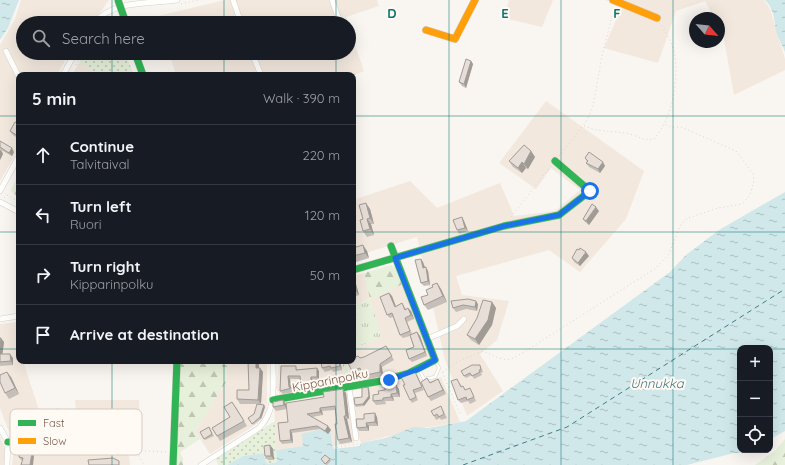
<!DOCTYPE html>
<meta charset="utf-8">
<style>
body{margin:0;font-family:Quicksand,sans-serif;background:#20242c;color:#f1f3f6}
.controls{position:absolute;right:12px;bottom:12px;display:grid;overflow:hidden;border-radius:8px;box-shadow:0 4px 16px #0002}
.controls button{width:36px;height:36px;display:grid;place-items:center;padding:0;border:0;border-bottom:1px solid #363941;background:#171b24;color:#f1f3f6;font:20px sans-serif}
.compass{position:absolute;left:689px;top:12px;width:36px;height:36px;border-radius:50%;background:#171b24;box-shadow:0 4px 16px #0002;rotate:117deg}
.stop{position:absolute;width:12px;height:12px;margin:-9px;border:3px solid #1a73e8;border-radius:50%;background:#fff}
.stop.end{background:#1a73e8;border-color:#fff;box-shadow:0 1px 4px #0008}
.list{margin:0;padding:0;list-style:none}
h2{display:flex;justify-content:space-between;align-items:center;height:52px;margin:0;padding:0 16px;font-size:17px}
h2 small{font-size:13px;font-weight:400;color:#9ea1a6}
.list li{display:grid;grid-template-columns:26px 1fr auto;gap:12px;align-items:center;box-sizing:border-box;height:60px;padding:0 16px;border-top:1px solid #363941}
.list b{display:block;font-size:15px;white-space:nowrap}
.list p{margin:0;font-size:13px;white-space:nowrap;color:#9ea1a6}
.list em{font-size:13px;font-style:normal;color:#9ea1a6}
.icon{flex:none;width:22px;height:22px;fill:none;stroke:currentColor;stroke-width:2;stroke-linecap:round;stroke-linejoin:round}
.map{position:relative;flex:none;width:785px;height:465px;overflow:hidden}
.search{position:absolute;background:#171b24;box-shadow:0 4px 16px #0002;left:16px;top:16px;width:340px;height:44px;display:flex;align-items:center;gap:10px;box-sizing:border-box;padding:0 14px;border-radius:22px;color:#9ea1a6;font-size:15px}
.panel{position:absolute;background:#171b24;box-shadow:0 4px 16px #0002;left:16px;top:72px;width:340px;height:292px;border-radius:8px}
.map>svg:first-child{display:block}
.residential{fill:#f2e8de}
.grass{fill:url(#grass-dots)}
.forest{fill:url(#forest-firs)}
.park{fill:url(#park-tufts)}
.water{fill:url(#water-ripples)}
.lines{fill:none;stroke-linecap:round;stroke-linejoin:round}
.ferry{stroke:#437c86;stroke-width:1;stroke-dasharray:5 4;stroke-linecap:butt}
.lane-casing{stroke:#d7d1cb;stroke-width:3.5}
.street-casing{stroke:#d7d1cb;stroke-width:6}
.fast-casing{stroke:#d9d2cb;stroke-width:8}
.slow-casing{stroke:#d9d2cb;stroke-width:8}
.path{stroke:#dcd5d0;stroke-width:1;stroke-dasharray:1 3;stroke-linecap:butt}
.lane{stroke:#fefefd;stroke-width:2.5}
.street{stroke:#fefefd;stroke-width:5}
.fast{stroke:#30b455;stroke-width:7}
.slow{stroke:#ff9f0a;stroke-width:7}
.fast-bridge-casing{stroke:#d9d2cb;stroke-width:8;stroke-linecap:butt}
.fast-bridge{stroke:#30b455;stroke-width:7}
.wall{fill:#c6bfb9}
.shaded-wall{fill:#a19b96}
.building{fill:#e6ded7;stroke:#a19b96}
.route{stroke:#1a73e8;stroke-width:5}
.grid{fill:none;stroke:#0f766e;stroke-width:1;stroke-opacity:0.55}
.labels{text-anchor:middle;dominant-baseline:central;stroke-width:4;stroke-linejoin:round;paint-order:stroke}
.street-label{font-size:12px;fill:#7a5c4d;stroke:#fffaf3}
.water-label{font-size:13px;font-style:italic;fill:#437c86;stroke:#fffaf3}
.key{fill:#fffaf3;stroke:#d7cbc1;stroke-width:1}
.key-label{font-size:11px;fill:#7a5c4d}
.grid-label{font-size:13px;text-anchor:middle;font-weight:bold;fill:#0f766e;stroke:#fffaf3;stroke-width:4;stroke-linejoin:round;paint-order:stroke}
</style>
<div class="map">
<svg width="785" height="465" viewBox="0 0 785 465">
<defs>
<pattern id="grass-dots" width="8" height="8" patternUnits="userSpaceOnUse"><rect width="8" height="8" fill="#e7f0db"/><path d="M2 2h.1M6 6h.1" fill="none" stroke="#c0c6b4" stroke-width="1.8" stroke-linecap="round"/></pattern>
<pattern id="forest-firs" width="22" height="20" patternUnits="userSpaceOnUse"><rect width="22" height="20" fill="#e7f0db"/><path d="M5 1l3.5 6h-7zM16 11l3.5 6h-7z" fill="#c0c6b4"/></pattern>
<pattern id="park-tufts" width="24" height="20" patternUnits="userSpaceOnUse"><rect width="24" height="20" fill="#e7f0db"/><path d="M3 7l-1-3M5 7V3M7 7l1-3M15 17l-1-3M17 17v-4M19 17l1-3" fill="none" stroke="#c0c6b4"/></pattern>
<pattern id="water-ripples" width="26" height="14" patternUnits="userSpaceOnUse"><rect width="26" height="14" fill="#d0e8ea"/><path d="M2 4q2-2 4 0t4 0M15 11q2-2 4 0t4 0" fill="none" stroke="#aebfc0"/></pattern>
</defs>
<rect width="100%" height="100%" fill="#f9f5f0"/>
<!-- residential -->
<g class="residential">
<polygon points="21,0 109,0 92,23 23,23 23,53 69,53 57,75 19,75 19,148 0,181 0,45 15,19"/>
<polygon points="225,0 377,0 379,6 346,17 348,23 160,23 158,16"/>
<polygon points="509,0 553,0 542,27 504,18"/>
<polygon points="605,0 764,0 770,9 785,59 785,70 734,95 723,34 719,27 719,18 714,18 705,1 676,11 658,63 604,48 622,6"/>
<polygon points="349,27 364,71 353,76 176,75 169,53 349,53"/>
<polygon points="79,63 100,75 72,75"/>
<polygon points="546,101 644,171 626,219 580,272 549,250 456,276 462,295 509,301 497,340 480,354 503,391 467,416 445,360 417,237 353,257 353,200 410,181 437,208 500,183 514,216 555,211 580,190 551,168 536,189 499,163"/>
<polygon points="364,273 370,299 403,284 430,356 427,362 384,378 350,382 347,361 353,361 353,349 381,337 369,299 353,306 353,276"/>
<polygon points="19,322 19,361 79,361 24,364 39,410 60,408 53,440 11,437 0,408 0,324"/>
<polygon points="216,361 267,361 267,404 264,415 258,423 210,454 195,431 226,382 227,366"/>
<polygon points="279,361 342,361 345,383 281,396 276,388"/>
<polygon points="417,372 422,383 441,377 460,422 422,428 361,443 358,435 353,398 362,398 361,389 398,381"/>
<polygon points="348,391 354,443 333,446 330,427 303,446 276,450 274,403 308,401 311,398"/>
<polygon points="75,400 139,400 140,448 79,446"/>
<polygon points="0,437 5,448 4,465 0,465"/>
<polygon points="14,448 129,455 130,465 12,465"/>
</g>
<!-- grass -->
<g class="grass">
<polygon points="84,53 125,53 134,75 100,75 79,63"/>
<polygon points="275,421 277,462 268,464 265,461 264,453 243,456 227,465 218,465 216,459"/>
</g>
<!-- forest -->
<g class="forest">
<polygon points="19,173 19,198 11,191"/>
<polygon points="391,265 396,268 403,284 370,299 364,273"/>
<polygon points="180,361 216,361 227,366 226,382 195,431 200,439 180,452 183,458 183,465 175,465"/>
<polygon points="785,439 785,465 755,465 776,450"/>
</g>
<!-- park -->
<g class="park">
<polygon points="370,299 381,337 353,349 353,306"/>
<polygon points="342,361 347,361 350,382 345,383"/>
</g>
<!-- water -->
<g class="water">
<polygon points="0,0 19,0 8,28 0,40"/>
<path d="M765,0H785V52C782,45 778,38 776,31C774,19 774,9 765,0Z"/>
<polygon points="785,192 785,431 774,437 770,442 770,348 740,348 740,450 762,450 754,453 734,453 687,465 227,465 243,456 264,453 265,461 268,464 277,462 276,450 303,446 302,434 330,427 333,449 360,446 361,443 386,438 413,427 428,428 466,421 670,272 686,255 719,230"/>
</g>
<g class="lines">
<!-- ferry -->
<polyline class="ferry" points="463,465 567,427 785,289"/>
<!-- lane casing -->
<g class="lane-casing">
<polyline id="lane" points="419,369 424,379 435,377 439,368 435,360"/>
</g>
<!-- street casing -->
<g class="street-casing">
<g id="street">
<polyline points="233,0 241,23"/>
<polyline points="332,0 340,23"/>
<path d="M94,23C114,0 147,4 177,0"/>
<polyline points="6,51 19,77"/>
<polyline points="252,53 261,75"/>
<polyline points="63,75 75,53"/>
<polyline points="0,191 19,156"/>
<polyline points="0,202 19,212"/>
<polyline points="0,319 19,316"/>
<polyline points="427,339 457,326 464,319"/>
<polyline points="349,387 356,438"/>
<polyline points="0,428 8,442 7,465"/>
<path d="M201,465L259,428C277,410 273,384 273,361"/>
</g>
</g>
<!-- fast casing -->
<g class="fast-casing">
<g id="fast">
<polyline points="135,53 143,75"/>
<polyline points="353,270 504,226 559,215 590,191 555,161"/>
<polyline points="273,400 381,381 409,373 435,360 391,246"/>
<polyline points="8,442 63,448 113,450"/>
<polyline points="173,465 177,361"/>
</g>
</g>
<!-- slow casing -->
<g class="slow-casing">
<g id="slow">
<polyline points="613,0 657,18"/>
<polyline points="426,30 455,39 475,0"/>
</g>
</g>
<!-- path -->
<g class="path">
<polyline points="181,4 198,0"/>
<polyline points="114,16 117,23"/>
<polyline points="76,65 82,53"/>
<path d="M584,126C600,133 617,130 633,135C641,138 646,141 654,139C671,121 679,81 675,57C673,44 667,34 660,23"/>
<polyline points="559,156 586,122 593,106 602,56 614,9"/>
<polyline points="4,198 7,195 19,202"/>
<polyline points="511,217 551,166"/>
<polyline points="345,361 348,380"/>
<polyline points="442,372 460,414"/>
<path d="M443,372L455,363L483,351C495,356 504,363 516,357L656,268L669,254L681,224L688,218L718,208L742,204L750,195L754,180L753,174L736,151L681,127H671L665,124"/>
<polyline points="386,438 388,451"/>
<polyline points="333,448 358,444"/>
<polyline points="121,450 167,452"/>
<polyline points="137,452 144,465"/>
</g>
<!-- lane -->
<use href="#lane" class="lane"/>
<!-- street -->
<use href="#street" class="street"/>
<!-- fast -->
<use href="#fast" class="fast"/>
<!-- slow -->
<use href="#slow" class="slow"/>
<!-- fast-bridge casing -->
<g class="fast-bridge-casing">
<polyline id="fast-bridge" points="118,0 126,23"/>
</g>
<!-- fast-bridge -->
<use href="#fast-bridge" class="fast-bridge"/>
</g>
<!-- wall -->
<g class="wall">
<polygon points="471,61 473,64 466,88 462,86 459,82"/>
<polygon points="19,123 19,139 13,135 10,131"/>
<polygon points="0,142 14,152 12,156 1,150 3,154 0,160"/>
<polygon points="531,151 535,157 528,169 526,168 522,173 513,167 509,161"/>
<polygon points="585,158 605,166 600,173 589,167 586,163 587,162"/>
<polygon points="370,209 374,224 371,224 374,235 367,237 363,231 363,219"/>
<polygon points="599,211 589,225 585,222 583,219"/>
<polygon points="462,217 464,221 468,231 459,234 457,230"/>
<polygon points="353,248 367,251 369,258 353,263"/>
<polygon points="589,256 580,266 574,262 572,258"/>
<polygon points="421,259 423,262 425,267 428,271 430,285 424,286 421,283"/>
<polygon points="353,280 356,284 359,295 353,297"/>
<polygon points="437,283 441,289 447,302 428,310 424,305 428,295"/>
<polygon points="389,293 392,296 396,306 402,303 406,309 411,311 414,319 407,322 412,334 417,332 420,336 427,356 412,362 409,359 414,347 410,336 403,338 400,335 393,317 390,318 387,315"/>
<polygon points="451,301 478,304 477,311 466,309 456,312 453,308"/>
<polygon points="492,302 496,308 492,325 479,345 471,340 467,335"/>
<polygon points="0,338 4,342 2,354 13,358 13,365 0,366"/>
<polygon points="386,346 394,360 382,367 383,376 364,380 362,376 361,372 354,375 352,371 358,356 360,358 364,357"/>
<polygon points="248,361 259,361 259,368 260,368 263,372 261,404 240,404 237,399 249,390"/>
<polygon points="340,361 342,370 333,372 332,370 325,372 322,368"/>
<polygon points="281,366 298,369 298,370 319,371 319,380 313,380 313,388 304,390 301,387 301,379 290,379 291,388 292,388 294,392 283,394 280,391"/>
<polygon points="481,367 483,372 481,373 482,375 474,379 472,375 466,378 464,376"/>
<polygon points="417,375 424,390 415,393 418,400 412,403 410,400 405,385"/>
<polygon points="11,377 19,394 9,399 5,393"/>
<polygon points="438,379 440,383 446,394 431,401 428,397 430,382"/>
<polygon points="460,383 462,387 466,390 472,392 476,401 470,404 468,401 461,403 458,400"/>
<polygon points="369,389 370,398 364,406 356,407 355,405"/>
<polygon points="399,389 400,397 393,397 394,401 385,401 386,404 376,405 373,401 379,394"/>
<polygon points="346,393 349,419 347,419 352,442 340,444 338,440 337,424 335,410 322,411 323,415 312,417 331,430 328,434 320,429 292,433 293,443 282,444 280,441 288,422 287,409 276,411 273,407 283,400 286,404 324,397"/>
<polygon points="236,407 247,426 220,441 212,428 230,417"/>
<polygon points="265,407 261,419 253,425 248,418"/>
<polygon points="443,410 447,418 441,420 440,418 436,420 434,416"/>
<polygon points="95,412 98,416 99,427 83,428 81,424"/>
<polygon points="377,417 378,426 369,426 369,431 359,431 357,428 364,419"/>
<polygon points="209,427 214,436 205,440 200,432"/>
<polygon points="103,428 105,430 105,439 97,439 96,437"/>
<polygon points="131,429 131,438 115,438 112,435"/>
<polygon points="270,445 273,449 274,460 268,460 265,456"/>
<polygon points="34,456 22,460 21,460 19,457"/>
<polygon points="321,459 330,459 331,461 327,465 326,465"/>
</g>
<!-- shaded-wall -->
<g class="shaded-wall">
<polygon points="471,61 473,64 466,88 464,84"/>
<polygon points="12,148 14,152 12,156 9,153"/>
<polygon points="1,150 3,154 0,160 0,151"/>
<polygon points="531,151 535,157 528,169 524,164"/>
<polygon points="522,162 526,168 522,173 518,168"/>
<polygon points="603,162 605,166 600,173 598,169"/>
<polygon points="366,203 370,209 374,224 370,218"/>
<polygon points="596,207 599,211 589,225 586,221"/>
<polygon points="462,217 464,221 468,231 465,228"/>
<polygon points="367,219 371,224 374,235 370,229"/>
<polygon points="363,245 367,251 369,258 365,253"/>
<polygon points="586,252 589,256 580,266 578,263"/>
<polygon points="421,259 423,262 426,271 423,268"/>
<polygon points="426,267 428,271 430,285 428,281"/>
<polygon points="353,280 356,284 359,295 356,291"/>
<polygon points="437,283 441,289 447,302 443,296"/>
<polygon points="389,293 392,296 397,310 395,307"/>
<polygon points="476,301 478,304 477,311 475,307"/>
<polygon points="492,302 496,308 492,325 479,345 475,339"/>
<polygon points="408,308 411,311 414,319 411,315"/>
<polygon points="417,332 420,336 427,356 425,352"/>
<polygon points="1,338 4,342 2,358 0,356 0,348"/>
<polygon points="10,354 13,358 13,365 11,361"/>
<polygon points="256,361 259,361 259,372 256,368"/>
<polygon points="338,361 340,361 342,370 340,366"/>
<polygon points="380,364 382,367 383,376 380,372"/>
<polygon points="260,368 263,372 261,404 258,400"/>
<polygon points="317,368 319,371 319,380 317,377"/>
<polygon points="7,372 11,377 19,394 15,388"/>
<polygon points="288,376 290,379 291,389 289,387"/>
<polygon points="311,377 313,380 313,388 311,385"/>
<polygon points="438,379 440,383 446,394 443,390"/>
<polygon points="396,385 399,389 400,397 397,393"/>
<polygon points="368,387 369,389 370,398 364,406 363,404"/>
<polygon points="343,389 346,393 349,419 346,416"/>
<polygon points="391,394 393,397 394,401 391,397"/>
<polygon points="283,400 286,404 287,409 284,405"/>
<polygon points="264,405 265,407 261,419 260,417"/>
<polygon points="320,408 322,411 323,415 320,412"/>
<polygon points="95,412 98,416 99,427 96,423"/>
<polygon points="375,413 377,417 378,426 375,422"/>
<polygon points="344,416 347,419 352,442 349,438"/>
<polygon points="366,423 369,426 369,431 367,427"/>
<polygon points="128,425 131,429 131,438 128,434"/>
<polygon points="328,426 331,430 328,434 325,431"/>
<polygon points="103,428 105,430 105,439 104,437"/>
<polygon points="290,430 292,433 293,443 291,440"/>
<polygon points="270,445 273,449 274,460 271,456"/>
<polygon points="32,452 34,456 33,465 30,465"/>
</g>
<!-- building -->
<g class="building">
<polygon points="466,59 471,61 464,84 459,82"/>
<polygon points="15,122 19,123 19,133 18,136 10,131"/>
<polygon points="0,141 12,148 9,153 0,147"/>
<polygon points="524,145 531,151 524,164 522,162 518,168 509,161"/>
<polygon points="589,152 603,162 598,169 586,163 588,161 585,158"/>
<polygon points="366,203 370,218 367,219 370,229 363,231 360,220 363,219 359,205"/>
<polygon points="592,204 596,207 586,221 583,219"/>
<polygon points="462,217 465,228 457,230 453,220"/>
<polygon points="363,245 365,253 353,256 353,248"/>
<polygon points="580,248 586,252 578,263 572,258 577,249 579,250"/>
<polygon points="421,259 423,268 426,267 428,281 421,283 415,260"/>
<polygon points="353,280 356,291 353,292"/>
<polygon points="437,283 443,296 424,305 421,297 428,295 426,290 433,287 432,285"/>
<polygon points="389,293 395,307 402,303 405,310 408,308 411,315 405,318 410,331 400,335 392,313 387,315 380,297"/>
<polygon points="468,299 476,301 475,307 463,305 453,308 451,301"/>
<polygon points="483,300 492,302 488,320 475,339 467,335 477,318"/>
<polygon points="17,326 19,326 19,338 18,338"/>
<polygon points="417,332 425,352 409,359 406,350 414,347 410,335"/>
<polygon points="0,338 1,338 0,348"/>
<polygon points="386,346 392,356 380,364 380,372 362,376 360,368 352,371 347,361 353,361 353,358 358,356 360,358 364,357"/>
<polygon points="0,354 10,354 11,361 0,362"/>
<polygon points="248,361 256,361 256,368 260,368 258,400 237,399 237,390 249,390"/>
<polygon points="321,361 338,361 340,366 331,368 330,366 322,368"/>
<polygon points="472,365 480,365 481,370 479,370 480,372 472,376 470,373 464,376 461,371"/>
<polygon points="281,366 296,366 296,370 317,368 317,377 311,377 311,385 301,387 300,376 288,376 289,387 292,388 280,391"/>
<polygon points="7,372 15,388 5,393 0,382 0,375"/>
<polygon points="415,372 422,387 413,390 416,397 410,400 403,385 405,385 401,377"/>
<polygon points="427,378 430,383 438,379 443,390 428,397 421,382"/>
<polygon points="457,379 461,387 463,386 465,390 470,388 474,397 467,400 466,397 458,400 451,381"/>
<polygon points="396,385 397,393 391,394 391,397 383,398 383,400 373,401 373,395 379,394 378,391 385,390 385,387"/>
<polygon points="368,387 369,396 363,404 355,405 354,398 362,397 362,388"/>
<polygon points="343,389 346,416 344,416 349,438 338,440 335,424 337,424 335,406 320,408 320,412 307,414 328,426 325,431 317,426 290,430 291,440 280,441 278,423 288,422 286,403 324,397 323,392"/>
<polygon points="283,400 284,405 273,407 273,402"/>
<polygon points="232,402 244,421 217,436 212,428 230,417 224,407"/>
<polygon points="257,404 264,405 260,417 252,424 248,418 254,414"/>
<polygon points="441,406 444,414 439,417 437,414 434,416 431,411"/>
<polygon points="375,413 375,422 366,423 367,427 357,428 356,419 364,419 364,414"/>
<polygon points="209,427 212,434 204,439 200,432"/>
<polygon points="270,445 271,456 265,456 264,446"/>
<polygon points="20,450 32,452 30,465 32,465 21,465 23,458 19,457"/>
<polygon points="325,455 330,459 325,464 321,459"/>
<polygon points="113,458 119,461 119,465 89,465 88,460"/>
</g>
<g class="lines">
<!-- route -->
<polyline class="route" points="389,380 419,369 435,360 395,258 504,226 559,215 590,191"/>
</g>
<!-- grid -->
<path class="grid" d="M112,0V23M224,0V23M336,0V23M449,0V465M561,0V465M673,0V465M112,53V75M224,53V75M336,53V75M0,116H19M353,116H785M0,232H19M353,232H785M0,349H19M353,349H740M770,349H785M112,361V465M224,361V465M336,361V465"/>
<g class="labels">
<!-- street labels -->
<g class="street-label">
<text transform="translate(330 380) rotate(-11)">Kipparinpolku</text>
</g>
<!-- water labels -->
<g class="water-label">
<text x="657" y="383">Unnukka</text>
</g>
</g>
<!-- legend -->
<rect x="10" y="409" width="132" height="46" rx="6" class="key"/>
<rect x="18" y="420" width="18" height="6" fill="#30b455"/>
<rect x="18" y="438" width="18" height="6" fill="#ff9f0a"/>
<g class="key-label">
<text x="43" y="427">Fast</text>
<text x="43" y="445">Slow</text>
</g>
<g class="grid-label">
<text x="392" y="18">D</text>
<text x="505" y="18">E</text>
<text x="617" y="18">F</text>
</g>
</svg>
<div class="controls">
<button>+</button>
<button>−</button>
<button><svg class="icon" aria-label="locate" viewBox="0 0 24 24"><circle cx="12" cy="12" r="6"/><path d="M12 2v4M12 18v4M2 12h4M18 12h4"/></svg></button>
</div>
<svg class="compass" viewBox="-18 -18 36 36"><path d="M0-13l5 13h-10z" fill="#e53935"/><path d="M0 13l5-13h-10z" fill="#9ea1a6"/></svg>
<div class="stop" style="left:590px;top:191px"></div>
<div class="stop end" style="left:389px;top:380px"></div>
<div class="search"><svg class="icon" aria-label="search" viewBox="0 0 24 24"><circle cx="10" cy="10" r="6"/><path d="M15 15l6 6"/></svg>Search here</div>
<section class="panel">
<h2>5 min<small>Walk · 390 m</small></h2>
<ul class="list">
<li><svg class="icon" aria-label="ahead" viewBox="0 0 24 24"><path d="M12 20V5M6 11l6-6 6 6"/></svg><div><b>Continue</b><p>Talvitaival</p></div><em>220 m</em></li>
<li><svg class="icon" aria-label="left" viewBox="0 0 24 24"><path d="M17 20v-9H6M10 6l-5 5 5 5"/></svg><div><b>Turn left</b><p>Ruori</p></div><em>120 m</em></li>
<li><svg class="icon" aria-label="right" viewBox="0 0 24 24"><path d="M7 20v-9h11M14 6l5 5-5 5"/></svg><div><b>Turn right</b><p>Kipparinpolku</p></div><em>50 m</em></li>
<li><svg class="icon" aria-label="arrive" viewBox="0 0 24 24"><path d="M6 21V4h12l-3 4 3 4H6"/></svg><div><b>Arrive at destination</b></div></li>
</ul>
</section>
</div>
